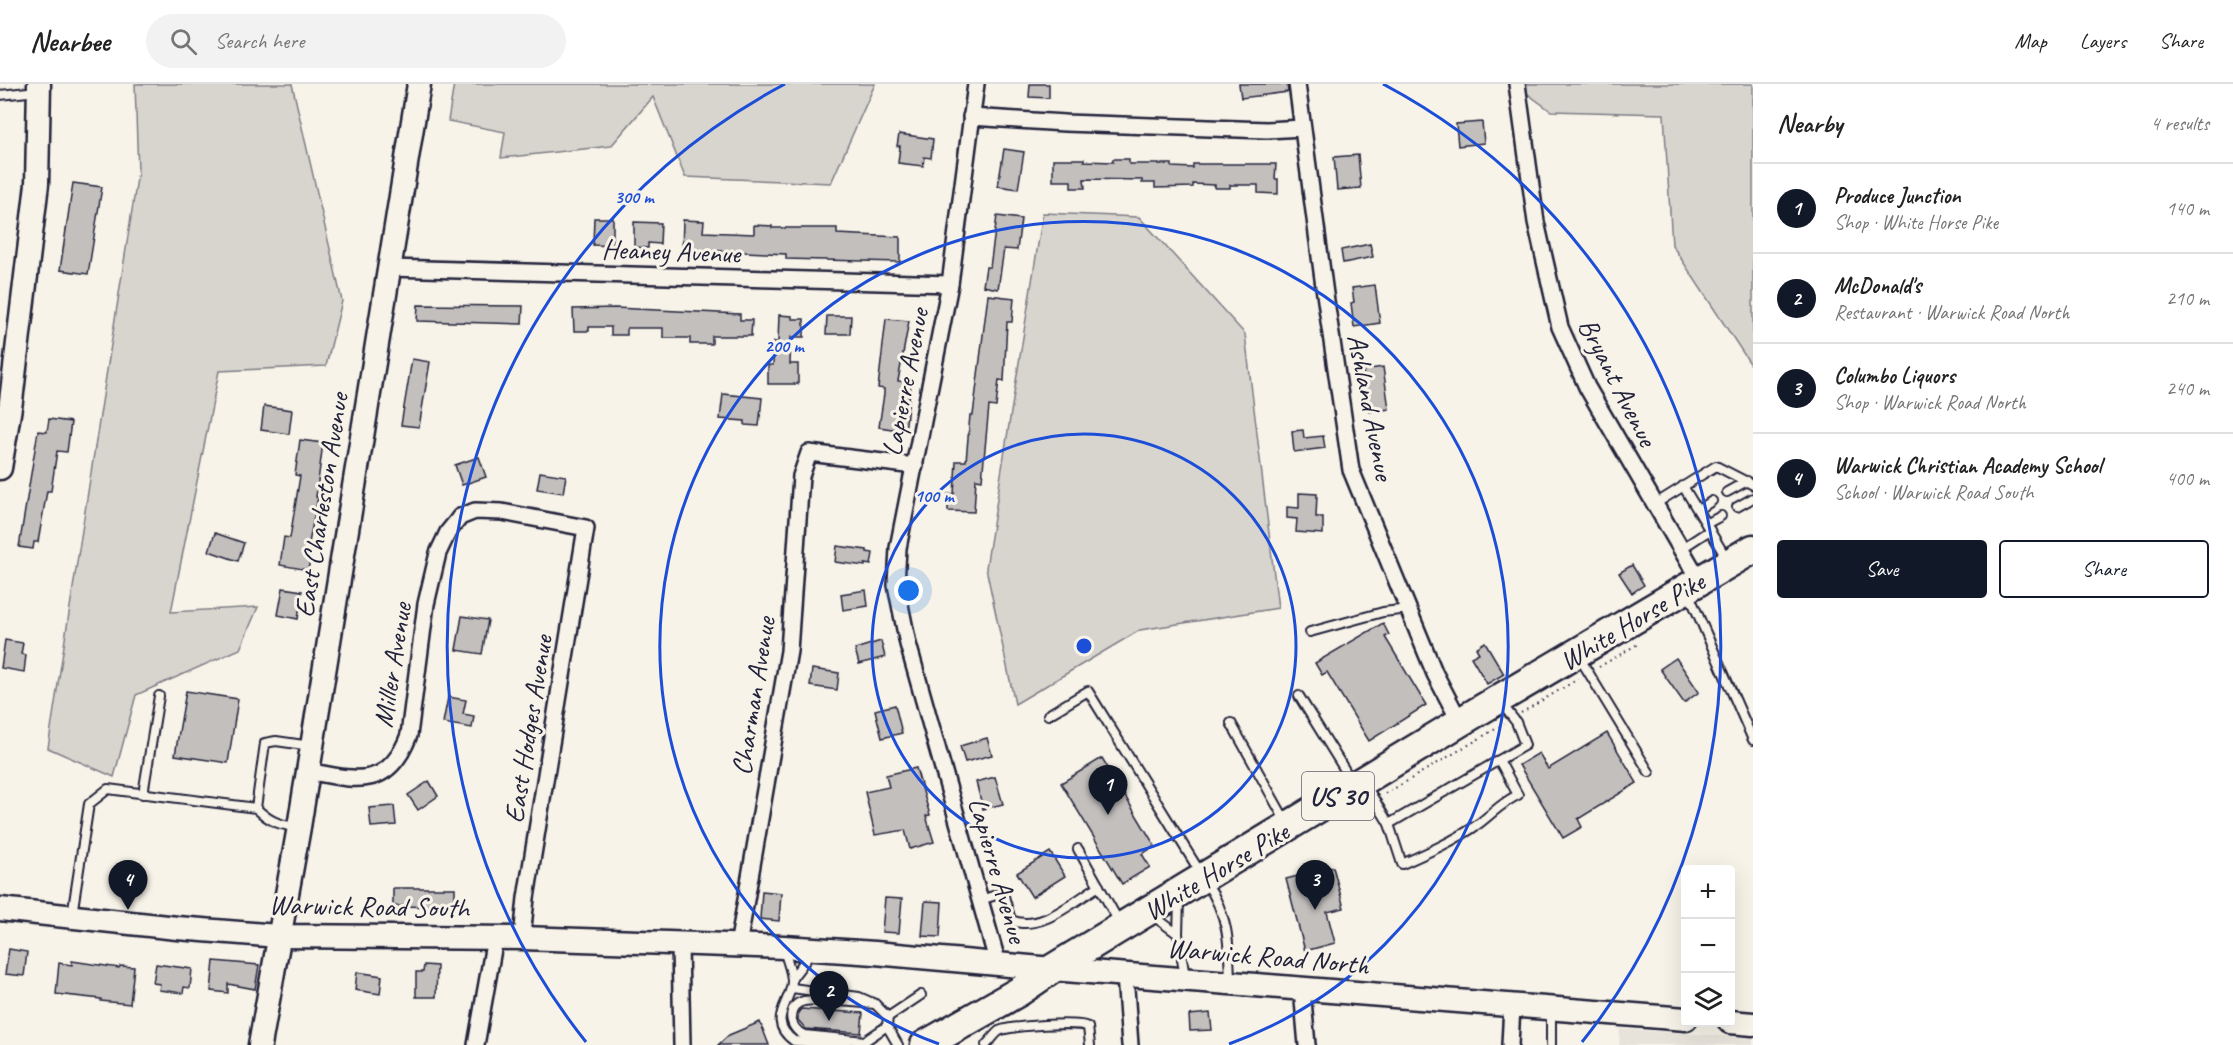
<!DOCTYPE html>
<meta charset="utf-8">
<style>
body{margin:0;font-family:Caveat,sans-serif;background:#f2f2f2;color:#222}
.controls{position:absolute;right:18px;bottom:18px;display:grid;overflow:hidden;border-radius:6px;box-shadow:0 6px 24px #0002}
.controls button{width:54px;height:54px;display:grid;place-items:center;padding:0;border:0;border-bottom:2px solid #e0e0e0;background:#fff;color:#222;font:30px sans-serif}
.you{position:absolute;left:909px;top:507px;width:21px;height:21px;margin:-15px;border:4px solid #fff;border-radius:50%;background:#1a73e8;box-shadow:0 0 0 9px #1a73e833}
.badge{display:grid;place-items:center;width:39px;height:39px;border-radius:50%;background:#111827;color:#fff;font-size:20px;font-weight:700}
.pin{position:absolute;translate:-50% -50px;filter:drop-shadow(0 2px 3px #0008)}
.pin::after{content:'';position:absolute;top:32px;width:21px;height:18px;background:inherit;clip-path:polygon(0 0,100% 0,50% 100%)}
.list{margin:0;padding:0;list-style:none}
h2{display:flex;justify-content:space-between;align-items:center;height:78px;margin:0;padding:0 24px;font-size:26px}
h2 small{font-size:20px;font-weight:400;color:#767676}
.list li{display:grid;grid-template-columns:39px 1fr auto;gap:18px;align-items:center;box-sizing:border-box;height:90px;padding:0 24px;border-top:2px solid #e0e0e0}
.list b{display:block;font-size:22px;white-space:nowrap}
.list p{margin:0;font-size:20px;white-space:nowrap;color:#767676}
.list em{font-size:20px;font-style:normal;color:#767676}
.actions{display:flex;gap:12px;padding:18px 24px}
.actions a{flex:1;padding:14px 0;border:2px solid #111827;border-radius:6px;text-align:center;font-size:21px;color:#111827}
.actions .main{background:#111827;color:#fff}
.icon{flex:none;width:33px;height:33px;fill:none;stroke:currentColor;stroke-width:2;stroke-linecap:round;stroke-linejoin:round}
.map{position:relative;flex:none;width:1753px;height:961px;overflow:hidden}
header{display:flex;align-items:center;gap:36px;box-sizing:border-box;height:84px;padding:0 30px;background:#fff;border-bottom:2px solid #e0e0e0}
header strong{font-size:28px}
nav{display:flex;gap:33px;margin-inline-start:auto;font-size:21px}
.search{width:420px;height:54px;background:#f2f2f2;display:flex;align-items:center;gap:15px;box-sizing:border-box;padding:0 21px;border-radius:33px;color:#767676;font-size:22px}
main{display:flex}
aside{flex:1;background:#fff}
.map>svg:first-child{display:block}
.built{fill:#e7e3db}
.green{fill:#d8d5cf;stroke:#7d7c85;stroke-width:1.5}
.building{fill:#c2bfbd;stroke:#22223b;stroke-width:1.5}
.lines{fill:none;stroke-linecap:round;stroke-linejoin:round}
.lane-casing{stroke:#22223b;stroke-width:12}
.street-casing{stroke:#22223b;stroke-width:20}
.secondary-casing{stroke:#22223b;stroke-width:27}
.highway-casing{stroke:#22223b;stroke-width:33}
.path{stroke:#22223b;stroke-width:2;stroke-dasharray:1.5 4.5;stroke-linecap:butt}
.lane{stroke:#f7f3e8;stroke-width:8}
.street{stroke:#f7f3e8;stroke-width:15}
.secondary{stroke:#f7f3e8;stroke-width:22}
.highway{stroke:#f7f3e8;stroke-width:28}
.ring{fill:none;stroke:#1d4ed8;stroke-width:3}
.labels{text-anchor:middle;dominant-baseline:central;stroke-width:6;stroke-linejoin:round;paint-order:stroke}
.shield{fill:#f7f3e8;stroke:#62616f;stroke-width:1.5}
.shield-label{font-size:27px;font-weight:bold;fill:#22223b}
.street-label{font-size:28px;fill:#22223b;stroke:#f7f3e8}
.centre{fill:#1d4ed8;stroke:#f7f3e8;stroke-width:3}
.ring-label{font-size:18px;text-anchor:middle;font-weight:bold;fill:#1d4ed8;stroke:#f7f3e8;stroke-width:6;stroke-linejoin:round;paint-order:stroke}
</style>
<header>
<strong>Nearbee</strong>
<div class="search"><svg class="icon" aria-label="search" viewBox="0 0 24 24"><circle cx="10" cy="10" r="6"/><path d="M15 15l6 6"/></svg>Search here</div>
<nav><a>Map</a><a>Layers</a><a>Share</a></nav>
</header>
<main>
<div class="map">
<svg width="1753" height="961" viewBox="0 0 1753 961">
<rect width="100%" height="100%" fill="#f7f3e8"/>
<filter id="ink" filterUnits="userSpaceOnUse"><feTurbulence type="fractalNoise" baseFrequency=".0167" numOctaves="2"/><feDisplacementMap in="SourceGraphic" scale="12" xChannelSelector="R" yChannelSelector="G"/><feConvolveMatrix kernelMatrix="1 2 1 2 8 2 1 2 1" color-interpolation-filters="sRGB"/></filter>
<g filter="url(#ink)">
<!-- built -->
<polygon class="built" points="1620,945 1753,954 1753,961 1619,961"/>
<!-- green -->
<g class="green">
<polygon points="135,0 292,0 342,217 326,282 219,287 171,528 258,523 240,565 136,611 114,693 48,664 138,88"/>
<polygon points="454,0 875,0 831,99 685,93 653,13 611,62 501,74 505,48 448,37"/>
<polygon points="1520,0 1753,0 1753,284 1672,161 1664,30 1551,27 1521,5"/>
<polygon points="1043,129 1139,133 1245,250 1278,524 1140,546 1015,620 986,484"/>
</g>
<!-- building -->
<g class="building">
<polygon points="1030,0 1049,0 1049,14 1029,13"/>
<polygon points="1239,0 1287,0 1288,8 1241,14"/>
<polygon points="1482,38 1484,59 1458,62 1456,40"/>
<polygon points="899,50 933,55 931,74 924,73 923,82 898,79 900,62 897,62"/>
<polygon points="1004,65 1024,68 1018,105 998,102"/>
<polygon points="1358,71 1361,104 1337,106 1334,73"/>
<polygon points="1053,75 1084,75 1084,77 1113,78 1113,75 1129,75 1129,80 1172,80 1172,83 1193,84 1193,80 1276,80 1275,95 1278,95 1278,110 1258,109 1258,101 1230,101 1230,104 1215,104 1215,101 1193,100 1193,103 1155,104 1155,99 1142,99 1142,96 1084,95 1085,104 1071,104 1071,97 1053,97"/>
<polygon points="73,99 102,103 88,190 60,186"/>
<polygon points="997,132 1021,135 1017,166 1004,165 998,205 983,202 986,183 990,183"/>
<polygon points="594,134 613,134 613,162 593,161"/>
<polygon points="683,136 704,137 703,148 754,150 754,141 772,142 772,144 837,144 837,150 900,153 900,178 786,175 786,170 703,166 703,169 682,168"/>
<polygon points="634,138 661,139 660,160 648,159 648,164 634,163"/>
<polygon points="1370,160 1373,173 1343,179 1341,166"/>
<polygon points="1375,201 1380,239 1354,243 1351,219 1354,218 1352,204"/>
<polygon points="988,211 1014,214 1012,238 1007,238 1004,297 999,296 996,323 989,322 982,396 976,395 974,428 948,427 948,410 954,410 956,377 966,377 970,331 973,331"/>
<polygon points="418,221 523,222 522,240 417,237"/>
<polygon points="615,224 740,230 740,236 752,236 751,252 712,252 712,260 690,260 690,254 663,254 663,244 627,244 627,251 611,251 611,243 589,243 589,247 574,247 573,225"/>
<polygon points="779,231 792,232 792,235 804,235 804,253 791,253 790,280 798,280 798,300 768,300 768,281 773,281 774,258 778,258"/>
<polygon points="827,232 851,232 850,250 826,250"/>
<polygon points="886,235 909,237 898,297 911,299 905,347 879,343 884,310 884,305 878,304"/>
<polygon points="412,275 430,278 419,343 401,341"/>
<polygon points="1383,283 1389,325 1369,328 1363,286"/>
<polygon points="723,310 762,314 759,342 745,341 745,337 720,335"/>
<polygon points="264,322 292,326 289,350 261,346"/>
<polygon points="49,335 71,338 67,368 57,367 51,407 47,407 38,458 34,458 33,465 19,463 38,347 47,348"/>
<polygon points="1303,346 1304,354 1323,352 1325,364 1294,368 1292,347"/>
<polygon points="300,356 323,359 316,413 318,413 307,469 311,470 308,486 280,481 284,453 290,454 300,392 295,391"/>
<polygon points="479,373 486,393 462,401 455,381"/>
<polygon points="540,388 566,392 563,409 537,405"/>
<polygon points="1299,409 1317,410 1316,433 1323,433 1323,450 1296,448 1297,435 1287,434 1287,423 1299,424"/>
<polygon points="215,449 244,459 238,477 209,467"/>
<polygon points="837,462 867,466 867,468 873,469 871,481 865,480 865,482 835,478"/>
<polygon points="1632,481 1644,501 1632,509 1619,489"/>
<polygon points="283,504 302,507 298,535 278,531"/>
<polygon points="866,506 868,522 843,526 841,510"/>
<polygon points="462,532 488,536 482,570 456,566"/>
<polygon points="1383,539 1389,551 1385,553 1426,621 1369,657 1327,588 1322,591 1315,579"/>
<polygon points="5,556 23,559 21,570 26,571 24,588 1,584"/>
<polygon points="881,557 885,573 859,580 855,565"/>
<polygon points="1485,558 1504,590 1487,600 1471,573 1479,569 1476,564"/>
<polygon points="1676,574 1699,608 1684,619 1660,585"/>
<polygon points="812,585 839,589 837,606 810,602"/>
<polygon points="186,607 238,615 228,679 175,671"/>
<polygon points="448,613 466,616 463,630 474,632 472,644 443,639"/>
<polygon points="895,621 902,649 882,654 875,626"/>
<polygon points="1607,649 1637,699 1578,735 1582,743 1563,754 1519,681 1539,669 1548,685"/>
<polygon points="987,654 992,671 965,678 960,662"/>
<polygon points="1102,674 1155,762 1142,770 1150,783 1122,800 1061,699"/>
<polygon points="916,684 930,731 926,732 934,758 910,765 905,746 875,751 865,708 889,703 886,691"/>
<polygon points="995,693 1003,720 983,725 976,698"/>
<polygon points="429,697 438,712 418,726 408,711"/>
<polygon points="394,722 396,741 371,743 369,724"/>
<polygon points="1050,768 1065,792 1032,813 1017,789"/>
<polygon points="1333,783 1344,824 1327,828 1335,859 1305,867 1286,795"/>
<polygon points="393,804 455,804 455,823 393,822"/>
<polygon points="762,807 781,809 779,837 760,835"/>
<polygon points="885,814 902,815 899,849 882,848"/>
<polygon points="925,817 942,818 940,853 922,852"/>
<polygon points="9,865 27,868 24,892 5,890"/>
<polygon points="72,877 119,884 120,882 134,883 130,920 101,917 101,915 56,910 59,879 72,881"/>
<polygon points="214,877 259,881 255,905 228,900 228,909 211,907"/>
<polygon points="156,880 192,885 190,904 184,903 183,909 159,906 160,900 153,899"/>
<polygon points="424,881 437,882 436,913 416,913 416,888 423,888"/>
<polygon points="357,888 382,892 380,910 355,906"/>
<polygon points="801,925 863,929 861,949 806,945 798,936 798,929"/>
<polygon points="1210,929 1212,946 1190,947 1189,931"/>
<polygon points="760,938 769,961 718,961 729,951"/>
</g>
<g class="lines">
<!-- lane casing -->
<g class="lane-casing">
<g id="lane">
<polyline points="0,11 37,7"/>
<polyline points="1683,402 1727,475"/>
<polyline points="1727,408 1747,397"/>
<polyline points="1655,420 1716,382 1753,401"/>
<polyline points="1737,423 1753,414"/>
<polyline points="1698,426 1712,417"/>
<polyline points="1706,440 1721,432"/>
<polyline points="1681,465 1710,446"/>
<polyline points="1688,508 1753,656"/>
<polyline points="1310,548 1383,528 1409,525"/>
<polyline points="1579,573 1649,688"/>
<polyline points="1299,612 1351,696"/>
<polyline points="1048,631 1088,607 1200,788"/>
<polyline points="1231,639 1285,736"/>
<polyline points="1365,700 1389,740 1525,661 1516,638 1501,619"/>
<polyline points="143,710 159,612"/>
<polyline points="256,724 265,659 276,657 311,662"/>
<path d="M1389,740L1402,780C1427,769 1454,757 1477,741C1491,731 1502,718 1518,711L1499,676"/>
<polyline points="1078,765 1119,838"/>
<path d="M1206,798C1229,833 1229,858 1230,898"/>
<path d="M980,816L1003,809L1011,836C1040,849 1074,817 1099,802"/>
<path d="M72,831L89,720L108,705L256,724C269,737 279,741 297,743"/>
<polyline points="1152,831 1178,850 1179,816"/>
<polyline points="1178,850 1185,893"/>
<path d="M784,865C786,875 792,887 792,897C792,918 765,936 794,957L846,961"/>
<polyline points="792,894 811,869"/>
<polyline points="792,904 859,913 875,920 888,933"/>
<path d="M865,957L804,951C788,944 786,921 804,917C820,914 858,919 875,920"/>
<polyline points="862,959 887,942"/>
<polyline points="898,961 887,942 888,933 921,911"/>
<path d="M986,961C990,957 995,950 999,947C1010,942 1079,937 1088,943L1090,961"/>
<polyline points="1551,961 1551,927"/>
</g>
</g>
<!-- street casing -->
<g class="street-casing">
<g id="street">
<polyline points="976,0 950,200 898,464 896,501 908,560 998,880"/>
<polyline points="1297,0 1325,210 1351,386 1435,590 1460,638"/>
<polyline points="1517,0 1536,138 1560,243 1587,303 1699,496"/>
<polyline points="971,33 1065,39 1267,46 1302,44"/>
<polyline points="390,184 950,200"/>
<path d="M307,687C355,696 388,707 409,651L426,520L438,469L448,448L457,437L460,433L475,427L502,428L586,444L526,814L522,854"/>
<polyline points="680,861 682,961"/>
<polyline points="738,862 789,567 801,392 809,369 915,382"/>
<polyline points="1125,891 1130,961"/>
<polyline points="1302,905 1307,961"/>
<polyline points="476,961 495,854"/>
<polyline points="1510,961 1512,922"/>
</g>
</g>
<!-- secondary casing -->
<g class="secondary-casing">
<g id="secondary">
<polyline points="0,384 11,317 37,100 39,0"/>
<polyline points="0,825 177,844 278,852 522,854 784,863 875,869 1052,885 1686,935"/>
<polyline points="1730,938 1753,940"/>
<polyline points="260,961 299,743 419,0"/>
</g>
</g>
<!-- highway casing -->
<g class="highway-casing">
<polyline id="highway" points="925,961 1020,907 1052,885 1460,638 1753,465"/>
</g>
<!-- path -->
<g class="path">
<polyline points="1599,583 1638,560"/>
<polyline points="1521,629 1578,595"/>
<polyline points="1385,710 1504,640"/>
</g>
<!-- lane -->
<use href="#lane" class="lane"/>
<!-- street -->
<use href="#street" class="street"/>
<!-- secondary -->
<use href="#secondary" class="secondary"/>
<!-- highway -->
<use href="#highway" class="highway"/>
</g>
</g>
<!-- distance rings -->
<g class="ring">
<circle cx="1084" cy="562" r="212"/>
<path d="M939 960A424 424 0 1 1 1229 960"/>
<path d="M586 958A636 636 0 0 1 785 0M1383 0A636 636 0 0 1 1582 958"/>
</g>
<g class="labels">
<!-- shield labels -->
<rect class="shield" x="1302" y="688" width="72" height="48" rx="4.5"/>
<g class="shield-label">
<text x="1338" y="712">US 30</text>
</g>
<!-- street labels -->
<g class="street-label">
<text transform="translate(671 167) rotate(2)">Heaney Avenue</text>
<text transform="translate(905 298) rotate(-79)">Lapierre Avenue</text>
<text transform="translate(1618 298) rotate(63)">Bryant Avenue</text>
<text transform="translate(1371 323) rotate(79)">Ashland Avenue</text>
<text transform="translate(321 421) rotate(-81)">East Charleston Avenue</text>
<text transform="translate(1632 537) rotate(-31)">White Horse Pike</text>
<text transform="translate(392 581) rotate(-81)">Miller Avenue</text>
<text transform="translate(753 612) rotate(-81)">Charman Avenue</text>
<text transform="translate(528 645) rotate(-81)">East Hodges Avenue</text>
<text transform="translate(998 786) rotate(74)">Lapierre Avenue</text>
<text transform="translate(1216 787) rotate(-31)">White Horse Pike</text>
<text transform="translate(369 822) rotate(1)">Warwick Road South</text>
<text transform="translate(1268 872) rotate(5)">Warwick Road North</text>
</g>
</g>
<circle cx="1084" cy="562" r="9" class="centre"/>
<g class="ring-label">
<text x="634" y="119">300 m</text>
<text x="784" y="268">200 m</text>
<text x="934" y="418">100 m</text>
</g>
</svg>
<div class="controls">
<button>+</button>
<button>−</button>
<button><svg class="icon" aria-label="layers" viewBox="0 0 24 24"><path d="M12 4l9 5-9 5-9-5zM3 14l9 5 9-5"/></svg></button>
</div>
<div class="you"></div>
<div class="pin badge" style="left:1108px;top:731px">1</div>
<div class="pin badge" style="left:829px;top:937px">2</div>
<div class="pin badge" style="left:1315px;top:826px">3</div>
<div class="pin badge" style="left:128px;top:826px">4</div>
</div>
<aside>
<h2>Nearby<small>4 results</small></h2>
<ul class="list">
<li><span class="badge">1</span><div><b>Produce Junction</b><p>Shop · White Horse Pike</p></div><em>140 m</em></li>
<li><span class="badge">2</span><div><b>McDonald's</b><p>Restaurant · Warwick Road North</p></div><em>210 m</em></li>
<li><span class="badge">3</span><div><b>Columbo Liquors</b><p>Shop · Warwick Road North</p></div><em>240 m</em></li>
<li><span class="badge">4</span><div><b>Warwick Christian Academy School</b><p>School · Warwick Road South</p></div><em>400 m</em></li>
</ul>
<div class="actions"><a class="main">Save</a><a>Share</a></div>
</aside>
</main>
